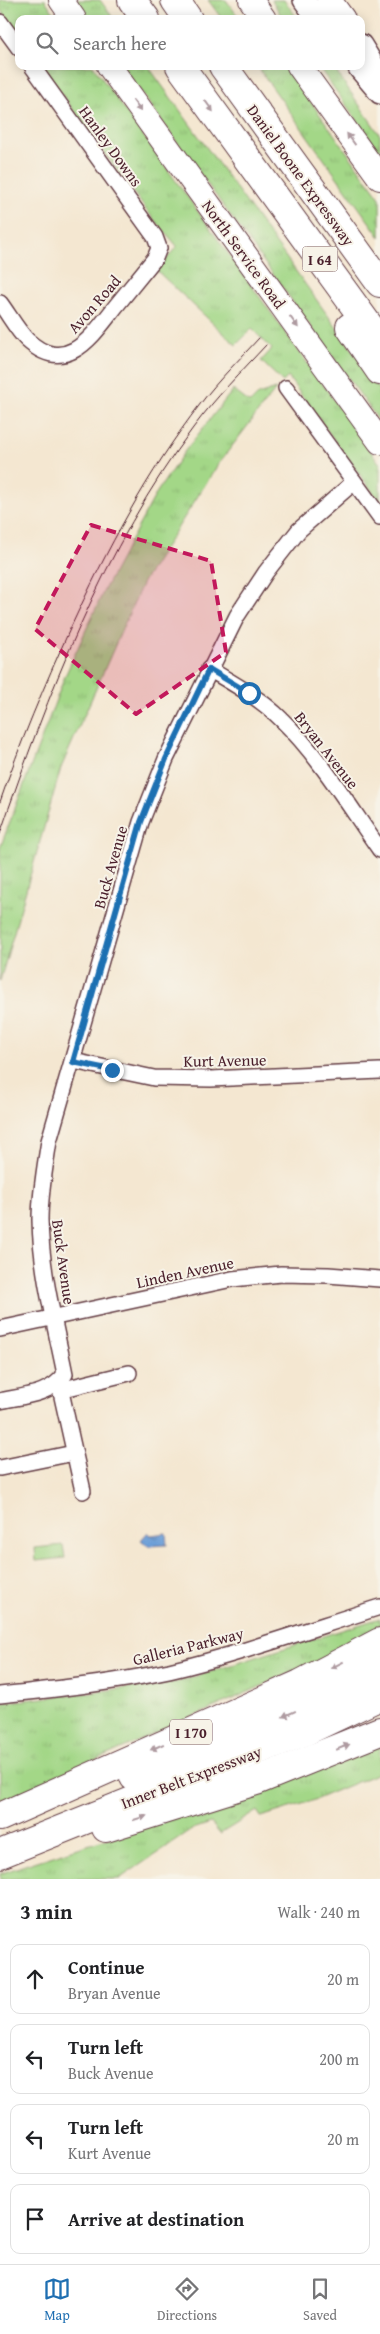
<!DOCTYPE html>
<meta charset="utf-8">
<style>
body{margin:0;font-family:"Gentium Book Plus",serif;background:#f2f2f2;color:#202124}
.stop{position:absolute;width:15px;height:15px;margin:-11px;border:4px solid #1f6fb2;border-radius:50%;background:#fff}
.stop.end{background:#1f6fb2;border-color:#fff;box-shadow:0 1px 5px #0008}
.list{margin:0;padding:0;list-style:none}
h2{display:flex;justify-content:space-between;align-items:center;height:65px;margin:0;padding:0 20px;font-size:21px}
h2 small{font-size:16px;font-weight:400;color:#757577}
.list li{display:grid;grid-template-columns:32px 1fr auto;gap:15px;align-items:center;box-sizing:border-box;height:70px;margin:0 10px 10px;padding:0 10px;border:1px solid #e0e0e0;border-radius:10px}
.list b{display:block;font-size:19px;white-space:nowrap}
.list p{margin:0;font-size:16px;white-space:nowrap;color:#757577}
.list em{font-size:16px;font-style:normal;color:#757577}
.icon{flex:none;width:28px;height:28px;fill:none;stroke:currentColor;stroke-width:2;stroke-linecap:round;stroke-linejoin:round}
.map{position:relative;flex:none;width:380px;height:1879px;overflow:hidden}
.search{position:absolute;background:#fff;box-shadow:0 2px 12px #0003;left:15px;right:15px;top:15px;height:55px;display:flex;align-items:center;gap:12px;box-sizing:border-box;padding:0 18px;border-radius:10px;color:#757577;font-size:19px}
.sheet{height:385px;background:#fff}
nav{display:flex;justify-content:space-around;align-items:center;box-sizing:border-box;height:70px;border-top:1px solid #e0e0e0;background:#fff;font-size:14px;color:#757577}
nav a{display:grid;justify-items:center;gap:2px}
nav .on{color:#1f6fb2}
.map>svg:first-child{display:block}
.grass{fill:url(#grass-tufts);stroke:#767b59}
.pitch{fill:#a3d787;stroke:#767b59}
.water{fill:url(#water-ripples);stroke:#5b5e81}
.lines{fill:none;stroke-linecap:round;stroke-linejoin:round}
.street-casing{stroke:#643d44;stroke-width:18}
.secondary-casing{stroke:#643d44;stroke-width:24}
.primary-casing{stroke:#643d44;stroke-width:26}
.highway-casing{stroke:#643d44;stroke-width:30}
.street{stroke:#fff;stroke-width:15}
.secondary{stroke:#fff;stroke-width:21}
.primary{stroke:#fff;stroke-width:24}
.highway{stroke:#fff;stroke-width:28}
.tram{stroke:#4a1f2b;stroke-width:1}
.oneway{fill:#ae9aa0}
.route{stroke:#1f6fb2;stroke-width:6}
.marked{fill:#c2185b;fill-opacity:0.2;stroke:#c2185b;stroke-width:4;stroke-dasharray:10 6;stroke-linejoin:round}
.labels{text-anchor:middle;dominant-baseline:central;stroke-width:4;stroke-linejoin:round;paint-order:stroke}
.shield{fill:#f7f3e8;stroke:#7e5f64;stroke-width:1}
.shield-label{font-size:15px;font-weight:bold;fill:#4a1f2b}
.street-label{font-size:16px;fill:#4a1f2b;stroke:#f7f3e8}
</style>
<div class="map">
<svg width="380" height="1879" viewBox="0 0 380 1879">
<defs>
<pattern id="grass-tufts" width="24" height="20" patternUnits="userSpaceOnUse" patternTransform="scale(1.25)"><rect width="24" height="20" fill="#a3d787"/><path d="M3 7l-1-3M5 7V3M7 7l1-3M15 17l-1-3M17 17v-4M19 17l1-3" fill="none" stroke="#8eb875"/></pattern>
<pattern id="water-ripples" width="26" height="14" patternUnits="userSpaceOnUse" patternTransform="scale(1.25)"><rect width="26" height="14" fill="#6c9ed7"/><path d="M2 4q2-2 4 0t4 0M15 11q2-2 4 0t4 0" fill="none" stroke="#5b80af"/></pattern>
</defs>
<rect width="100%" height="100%" fill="#f7f3e8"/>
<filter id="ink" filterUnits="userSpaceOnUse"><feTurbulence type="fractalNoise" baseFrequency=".02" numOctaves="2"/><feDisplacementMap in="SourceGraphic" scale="10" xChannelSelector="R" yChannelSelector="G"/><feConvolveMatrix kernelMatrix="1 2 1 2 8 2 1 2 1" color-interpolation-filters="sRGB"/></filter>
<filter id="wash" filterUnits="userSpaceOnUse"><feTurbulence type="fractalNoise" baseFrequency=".0096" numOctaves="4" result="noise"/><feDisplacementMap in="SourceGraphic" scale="20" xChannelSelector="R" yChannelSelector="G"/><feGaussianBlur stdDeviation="1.12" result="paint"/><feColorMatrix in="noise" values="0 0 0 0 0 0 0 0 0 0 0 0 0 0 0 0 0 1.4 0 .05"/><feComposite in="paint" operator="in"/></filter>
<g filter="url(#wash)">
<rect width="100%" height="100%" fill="#f4e7d1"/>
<!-- grass -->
<g class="grass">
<polygon points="0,0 45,0 58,19 19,19 19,35 0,9"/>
<polygon points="74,0 100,0 114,19 88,19"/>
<polygon points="208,0 226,0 240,19 222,19"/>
<polygon points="272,0 284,0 298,19 283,19"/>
<polygon points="41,66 93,66 380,464 380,502 288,377 283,382 261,361 272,349 252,329 236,345 157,271 177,246 147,211"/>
<polygon points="122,66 148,66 352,349 380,391 380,422"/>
<polygon points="257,66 283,66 295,80 380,198 380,237"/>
<polygon points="318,66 332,66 338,74 380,135 380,152"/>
<polygon points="276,389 219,463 143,582 61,768 0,981 0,848 65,676 105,588 157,492 185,451 233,390 250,403 258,395"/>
<polygon points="380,1618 380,1626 322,1659 0,1803 0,1703 178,1682"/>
<polygon points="380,1745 380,1771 374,1775 312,1801 261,1817 257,1811 220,1834 211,1823 193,1829 119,1879 0,1879 0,1874 22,1866 303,1776"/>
</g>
<!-- pitch -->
<polygon class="pitch" points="63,1545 65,1558 36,1561 35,1548"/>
<!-- water -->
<polygon class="water" points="148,1532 151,1535 166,1533 167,1545 148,1546 141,1540"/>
</g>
<g filter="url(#ink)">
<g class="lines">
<!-- street casing -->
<g class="street-casing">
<g id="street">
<polyline points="0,22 19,48"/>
<path d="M0,303C9,315 17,330 27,340C67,377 93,335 116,306C129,290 142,274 155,258L159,248L155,237L32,66"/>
<polyline points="286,388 380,517"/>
<path d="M209,669C234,684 260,698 281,719C320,757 349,806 380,850"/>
<polyline points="73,1061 154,1078 211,1079 380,1071"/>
<polyline points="0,1329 232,1279 281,1274 328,1275 380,1279"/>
<polyline points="59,1383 83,1491"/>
<polyline points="60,1390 129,1373"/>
<path d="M0,1401C22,1396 51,1395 65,1374C55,1324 41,1272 40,1220C40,1193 45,1167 49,1141L141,822L166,759L237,616L266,572L299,530L354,482"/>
<polyline points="0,1468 74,1453"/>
<path d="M0,1695C57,1689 113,1683 169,1671C240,1654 310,1629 380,1607"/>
</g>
</g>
<!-- secondary casing -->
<g class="secondary-casing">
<g id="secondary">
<polyline points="304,0 318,19"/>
<polyline points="361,45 380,76"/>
<polyline points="359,68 380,93"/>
</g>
</g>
<!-- primary casing -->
<g class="primary-casing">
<g id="primary">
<polyline points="61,0 74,19"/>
<polyline points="251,0 264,19"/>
<polyline points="329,0 343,19"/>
<polyline points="109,66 380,442"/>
<polyline points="299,66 380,178"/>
</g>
</g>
<!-- highway casing -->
<g class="highway-casing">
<g id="highway">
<polyline points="132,0 146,19"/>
<polyline points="175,0 188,19"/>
<polyline points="180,66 380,341"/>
<polyline points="223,66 380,283"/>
<polyline points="350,327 380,371"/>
<polyline points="134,1777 292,1713 380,1670"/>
<polyline points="0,1817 300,1684 380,1642"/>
<polyline points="106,1828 256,1781 380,1731"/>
<polyline points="0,1854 304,1732 380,1696"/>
</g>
</g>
<!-- street -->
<use href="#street" class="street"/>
<!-- secondary -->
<use href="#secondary" class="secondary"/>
<!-- primary -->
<use href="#primary" class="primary"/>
<!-- highway -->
<use href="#highway" class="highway"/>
<!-- tram -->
<g class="tram">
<path d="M0,802C20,743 44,686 70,629C107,549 147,473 201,403C218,380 240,359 259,338"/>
<path d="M0,834C47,696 105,545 193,428C215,398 241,372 266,345"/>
</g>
</g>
<!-- one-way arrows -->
<defs><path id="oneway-solid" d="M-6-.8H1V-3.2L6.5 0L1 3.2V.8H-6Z" transform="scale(1.25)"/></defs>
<g class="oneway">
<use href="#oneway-solid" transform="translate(137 106) rotate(54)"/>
<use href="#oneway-solid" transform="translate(209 106) rotate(54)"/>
<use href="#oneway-solid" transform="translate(351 139) rotate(-126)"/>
<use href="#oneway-solid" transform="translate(294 322) rotate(54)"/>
<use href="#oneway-solid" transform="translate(337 1665) rotate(153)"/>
<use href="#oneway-solid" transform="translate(289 1714) rotate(156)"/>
<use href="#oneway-solid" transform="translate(157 1747) rotate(156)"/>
<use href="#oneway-solid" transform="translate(343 1747) rotate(-22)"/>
<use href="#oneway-solid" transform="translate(140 1818) rotate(-17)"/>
</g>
</g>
<g class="lines" filter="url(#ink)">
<!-- route -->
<polyline class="route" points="112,1070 73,1062 141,822 166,759 209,669 249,693"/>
</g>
<!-- marked area -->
<path class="marked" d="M91,525L211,561L226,652L136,714L35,629Z"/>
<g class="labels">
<!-- shield labels -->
<g class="shield">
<rect x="302.5" y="246.5" width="35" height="25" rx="4"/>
<rect x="170" y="1719.5" width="42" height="25" rx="4"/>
</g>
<g class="shield-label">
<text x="320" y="259">I 64</text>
<text x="191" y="1732">I 170</text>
</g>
<!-- street labels -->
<g class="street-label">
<text transform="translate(111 146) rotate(54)">Hanley Downs</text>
<text transform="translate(301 175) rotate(54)">Daniel Boone Expressway</text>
<text transform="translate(244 254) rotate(54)">North Service Road</text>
<text transform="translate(94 304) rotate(-49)">Avon Road</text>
<text transform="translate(327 750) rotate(52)">Bryan Avenue</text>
<text transform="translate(110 867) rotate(-74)">Buck Avenue</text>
<text transform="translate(225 1060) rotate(-1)">Kurt Avenue</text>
<text transform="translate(64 1262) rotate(82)">Buck Avenue</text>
<text transform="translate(185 1272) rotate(-12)">Linden Avenue</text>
<text transform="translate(188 1646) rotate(-14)">Galleria Parkway</text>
<text transform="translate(191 1777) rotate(-21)">Inner Belt Expressway</text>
</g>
</g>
</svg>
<div class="stop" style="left:249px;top:693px"></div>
<div class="stop end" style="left:112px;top:1070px"></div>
<div class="search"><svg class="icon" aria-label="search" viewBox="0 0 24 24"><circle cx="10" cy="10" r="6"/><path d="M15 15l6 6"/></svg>Search here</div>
</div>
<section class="sheet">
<h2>3 min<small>Walk · 240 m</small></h2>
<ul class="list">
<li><svg class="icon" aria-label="ahead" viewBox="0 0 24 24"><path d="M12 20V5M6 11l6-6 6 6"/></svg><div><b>Continue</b><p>Bryan Avenue</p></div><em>20 m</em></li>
<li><svg class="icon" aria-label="left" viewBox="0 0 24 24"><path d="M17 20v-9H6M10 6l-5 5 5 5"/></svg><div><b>Turn left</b><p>Buck Avenue</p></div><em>200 m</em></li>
<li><svg class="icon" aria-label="left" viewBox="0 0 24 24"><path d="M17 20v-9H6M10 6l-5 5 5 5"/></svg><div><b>Turn left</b><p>Kurt Avenue</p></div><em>20 m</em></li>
<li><svg class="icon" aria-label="arrive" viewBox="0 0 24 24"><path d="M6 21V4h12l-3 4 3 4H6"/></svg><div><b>Arrive at destination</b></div></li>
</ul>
</section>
<nav>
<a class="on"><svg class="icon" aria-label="map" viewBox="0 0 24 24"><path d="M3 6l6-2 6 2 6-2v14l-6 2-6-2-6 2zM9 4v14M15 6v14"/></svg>Map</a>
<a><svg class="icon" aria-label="directions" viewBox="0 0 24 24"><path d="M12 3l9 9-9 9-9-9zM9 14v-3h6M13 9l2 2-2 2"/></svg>Directions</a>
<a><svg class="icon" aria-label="saved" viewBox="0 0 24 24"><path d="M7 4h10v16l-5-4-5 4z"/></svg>Saved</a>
</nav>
